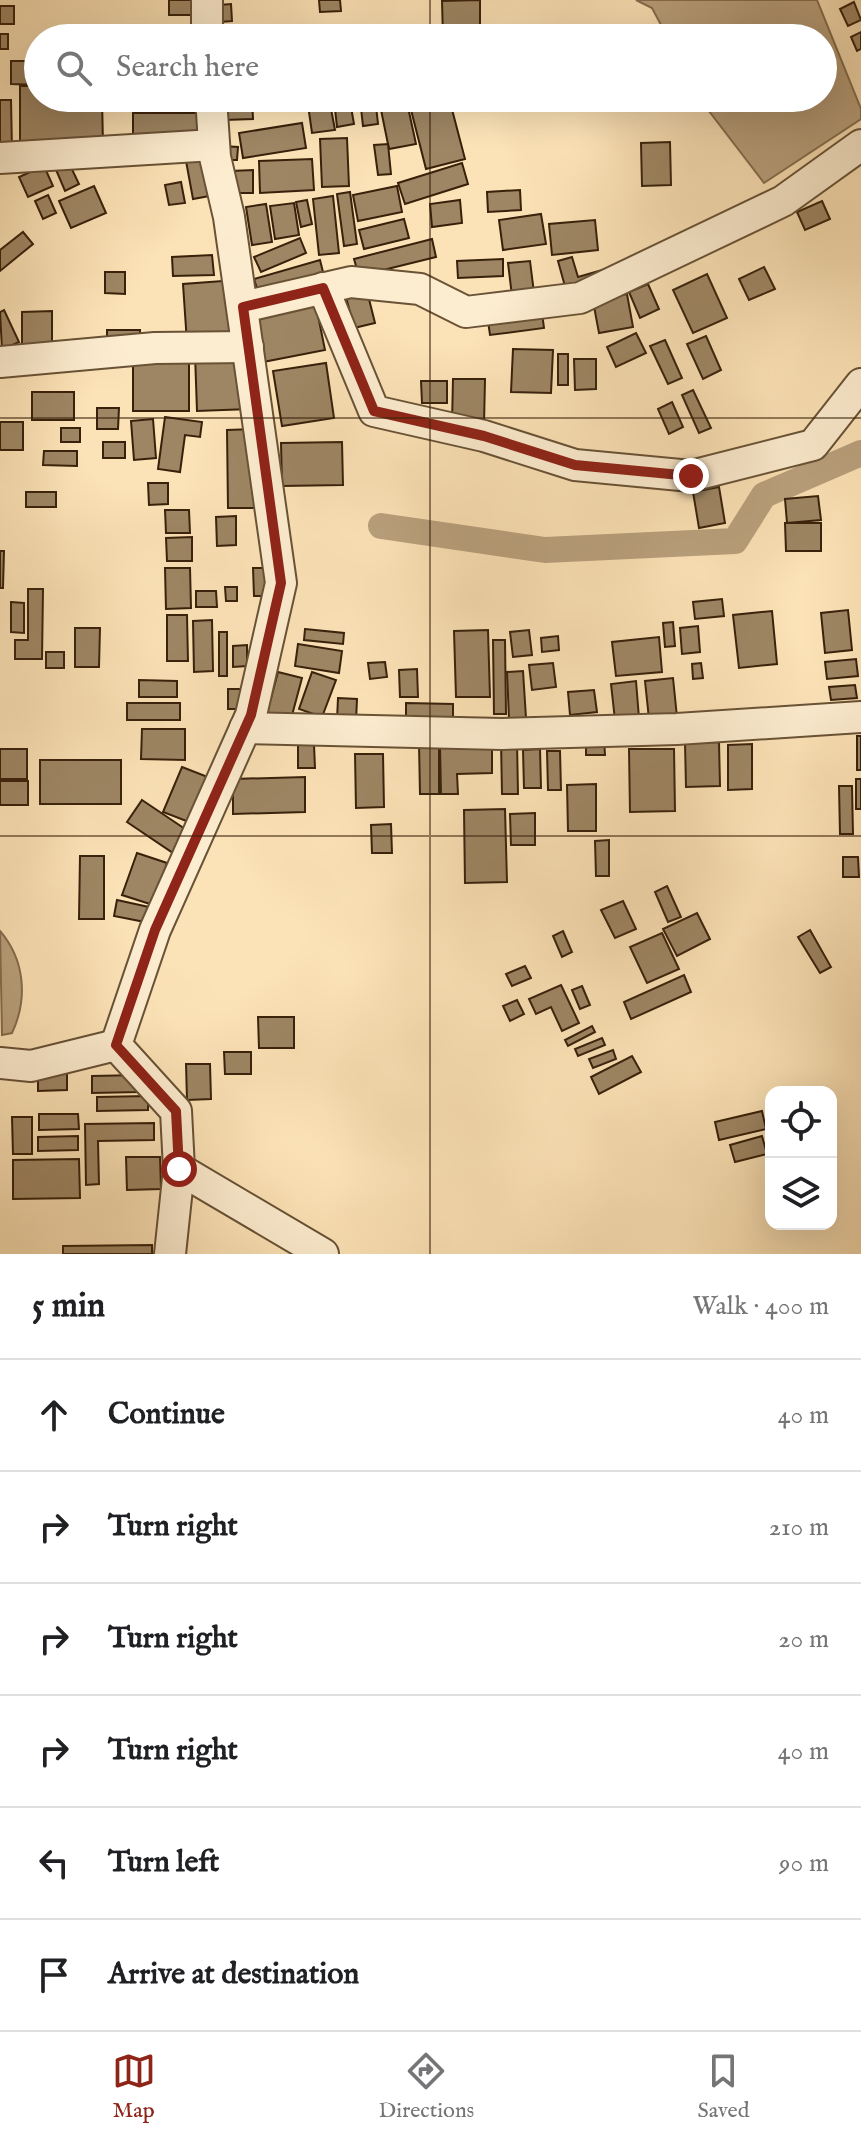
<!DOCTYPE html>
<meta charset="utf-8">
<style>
body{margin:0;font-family:"IM FELL English",serif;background:#f2f2f2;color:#202124}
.controls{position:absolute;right:24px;bottom:24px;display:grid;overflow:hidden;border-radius:16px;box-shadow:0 8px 32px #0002}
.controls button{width:72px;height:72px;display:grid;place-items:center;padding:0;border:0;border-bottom:2px solid #e0e0e0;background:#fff;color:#202124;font:40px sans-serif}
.stop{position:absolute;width:24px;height:24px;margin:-18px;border:6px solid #8f2418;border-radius:50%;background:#fff}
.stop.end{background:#8f2418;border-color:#fff;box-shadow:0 2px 8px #0008}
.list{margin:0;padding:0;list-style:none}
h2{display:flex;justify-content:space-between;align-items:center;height:104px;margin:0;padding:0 32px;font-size:34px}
h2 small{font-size:26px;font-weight:400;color:#757577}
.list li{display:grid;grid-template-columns:52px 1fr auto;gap:24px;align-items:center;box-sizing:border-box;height:112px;padding:0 32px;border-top:2px solid #e0e0e0}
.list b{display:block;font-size:30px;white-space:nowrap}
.list em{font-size:26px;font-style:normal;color:#757577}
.icon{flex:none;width:44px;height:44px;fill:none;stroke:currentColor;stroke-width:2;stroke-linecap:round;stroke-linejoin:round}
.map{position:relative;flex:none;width:861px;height:1254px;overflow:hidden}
.search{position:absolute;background:#fff;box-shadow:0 8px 32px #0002;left:24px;right:24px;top:24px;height:88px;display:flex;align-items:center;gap:20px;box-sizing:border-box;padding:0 28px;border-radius:44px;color:#757577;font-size:30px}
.sheet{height:776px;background:#fff}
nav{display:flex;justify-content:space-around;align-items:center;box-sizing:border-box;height:112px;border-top:2px solid #e0e0e0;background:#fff;font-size:22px;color:#757577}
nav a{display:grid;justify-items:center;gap:4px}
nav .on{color:#8f2418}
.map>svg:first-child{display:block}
.water{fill:#b9a17d;stroke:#856e4f;stroke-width:2}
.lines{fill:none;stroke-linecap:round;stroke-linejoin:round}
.canal{stroke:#b9a17d;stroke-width:26}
.building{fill:#9e8664;stroke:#38210b;stroke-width:2}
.minor-casing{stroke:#695236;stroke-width:34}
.minor{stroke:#fdedd0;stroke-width:30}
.route{stroke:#8f2418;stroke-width:10}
.grid{fill:none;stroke:#38210b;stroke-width:2;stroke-opacity:0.55}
</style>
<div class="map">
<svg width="861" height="1254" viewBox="0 0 861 1254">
<rect width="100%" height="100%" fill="#fce3b7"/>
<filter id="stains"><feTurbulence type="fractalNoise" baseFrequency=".0025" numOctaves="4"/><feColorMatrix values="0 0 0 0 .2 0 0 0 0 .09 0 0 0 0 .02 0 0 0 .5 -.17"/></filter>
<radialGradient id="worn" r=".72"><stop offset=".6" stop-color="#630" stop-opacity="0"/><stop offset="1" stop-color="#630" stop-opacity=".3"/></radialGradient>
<!-- water -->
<g class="water">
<polygon points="636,0 817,0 861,109 861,119 764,183 699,98 823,98 823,38 668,38 652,8"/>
<path d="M0,931C25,960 28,999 12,1033L2,1035Z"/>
</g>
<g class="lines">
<!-- canal -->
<polyline class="canal" points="381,526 545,550 735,541 764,495 861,453"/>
</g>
<!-- building -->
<g class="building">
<rect x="169" y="0" width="26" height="15"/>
<polygon points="319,0 340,0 341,11 320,12"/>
<polygon points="480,0 480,38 443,38 442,1"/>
<polygon points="854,2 861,20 848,26 840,9"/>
<polygon points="231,4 232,21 220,22 219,5"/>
<rect x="0" y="6" width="14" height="18"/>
<polygon points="94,25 190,25 190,38 93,38"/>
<polygon points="423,25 423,38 401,38 401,26"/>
<polygon points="265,29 266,38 222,38 222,30"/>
<polygon points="317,32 317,38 277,38 277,34"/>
<polygon points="861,32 861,49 857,51 851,37"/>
<rect x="0" y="34" width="8" height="15"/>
<polygon points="11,61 38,61 38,85 11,84"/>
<polygon points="20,86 38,86 38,98 102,98 103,145 20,146"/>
<polygon points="223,98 252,98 253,119 224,120"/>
<polygon points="307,98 329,98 335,130 312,133"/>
<polygon points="389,98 406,98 416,144 389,149 379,100"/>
<polygon points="408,98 449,98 465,159 426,169"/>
<polygon points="0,100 11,100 12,149 0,149"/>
<polygon points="376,106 378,124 363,126 361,108"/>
<polygon points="351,107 354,124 337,127 335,109"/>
<polygon points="133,113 198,113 198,139 133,138"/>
<polygon points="302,123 306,148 243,158 239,133"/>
<polygon points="347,138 349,186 322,187 320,139"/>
<polygon points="670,142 671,185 642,186 641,143"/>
<polygon points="388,144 391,174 378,175 374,145"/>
<polygon points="222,146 238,147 237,160 222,160"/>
<polygon points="209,157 215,195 193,199 186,161"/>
<polygon points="67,159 79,184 65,191 54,165"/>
<polygon points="312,159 314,190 260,193 259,161"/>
<polygon points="462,163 468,184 405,204 398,183"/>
<polygon points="44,166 53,186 28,197 19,177"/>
<polygon points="253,170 253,193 231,193 231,171"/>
<polygon points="181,182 185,203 169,205 165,185"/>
<polygon points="94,186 106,213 71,228 59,201"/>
<polygon points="397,186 402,212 358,221 353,195"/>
<polygon points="520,190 521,210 488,212 487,192"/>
<polygon points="350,192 357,244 344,246 337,194"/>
<polygon points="48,195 56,213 43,219 35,201"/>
<polygon points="333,196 339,253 319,255 313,199"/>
<polygon points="307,200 312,224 301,227 296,202"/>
<polygon points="460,200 462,223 432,227 430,204"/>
<polygon points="822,201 830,219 805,230 797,212"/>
<polygon points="294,203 299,235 275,239 270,206"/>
<polygon points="266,204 272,242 252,245 246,207"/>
<polygon points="541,214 546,244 503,250 499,220"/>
<polygon points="404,219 409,238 364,249 359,230"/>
<polygon points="595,220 598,250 552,255 549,224"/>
<polygon points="23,232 33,244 0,271 0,250"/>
<polygon points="300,238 306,253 261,272 254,257"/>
<polygon points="432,239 436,257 359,276 354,259"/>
<polygon points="212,255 214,275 173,276 172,257"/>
<polygon points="572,257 578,277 630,262 566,290 558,261"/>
<polygon points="503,259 503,276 458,278 457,261"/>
<polygon points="320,260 324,276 259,295 254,279"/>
<polygon points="530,261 534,293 512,296 508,263"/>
<polygon points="764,267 775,289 749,300 739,279"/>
<polygon points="105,272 125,272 125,294 105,293"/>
<polygon points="707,274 727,318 693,333 673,290"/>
<polygon points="236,280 240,339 187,343 183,284"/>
<polygon points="648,284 659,309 640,318 629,292"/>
<polygon points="366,287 375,323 354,328 345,293"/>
<polygon points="627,294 633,327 599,333 593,301"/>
<polygon points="314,296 325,350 263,362 253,308"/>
<polygon points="541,306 544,328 490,335 487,314"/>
<polygon points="4,310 19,342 2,350 0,312"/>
<polygon points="52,311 52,346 22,346 22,312"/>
<rect x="107" y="330" width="33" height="13"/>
<polygon points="636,333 646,353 616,367 607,347"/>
<polygon points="706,336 721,370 703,379 687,344"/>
<polygon points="665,340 682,378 668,384 650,346"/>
<polygon points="513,349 553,350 551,393 511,392"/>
<polygon points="248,352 250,409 197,411 195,354"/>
<rect x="558" y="354" width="10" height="31"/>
<rect x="133" y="355" width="56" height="56"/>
<polygon points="574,359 596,359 596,389 575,390"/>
<polygon points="326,363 334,418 282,426 273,371"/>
<polygon points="453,379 485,379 484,424 452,423"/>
<polygon points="421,381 447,381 447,403 422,403"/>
<polygon points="693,390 711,428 699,433 682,395"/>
<rect x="32" y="392" width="42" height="28"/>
<polygon points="672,402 683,427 669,434 658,409"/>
<polygon points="97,408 119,408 118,429 97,429"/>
<polygon points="165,417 202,422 200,437 185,435 180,472 158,469"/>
<polygon points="153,419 156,458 134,460 131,421"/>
<rect x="0" y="422" width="23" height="28"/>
<rect x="61" y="428" width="19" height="14"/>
<polygon points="255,429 257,508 228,508 227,430"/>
<rect x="103" y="442" width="22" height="16"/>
<polygon points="342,442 343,485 282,486 281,443"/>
<polygon points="44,451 77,451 77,466 43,465"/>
<polygon points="148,483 168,483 168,504 149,505"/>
<polygon points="719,487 725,523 699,528 693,492"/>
<rect x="26" y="492" width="30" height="15"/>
<polygon points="818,496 821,520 787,523 785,499"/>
<polygon points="165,510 189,510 190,533 166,533"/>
<polygon points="236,516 236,545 217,546 216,517"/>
<polygon points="785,523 821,523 821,551 786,551"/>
<polygon points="192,537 192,561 167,561 166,538"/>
<polygon points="0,551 4,551 3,588 0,588"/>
<polygon points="165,568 190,568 191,608 166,609"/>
<polygon points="253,568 275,568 275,596 254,596"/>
<polygon points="225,587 237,587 237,601 226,601"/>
<polygon points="28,589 43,589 42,659 15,659 15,640 28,640"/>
<polygon points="196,591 216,591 217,607 196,607"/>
<polygon points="722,599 724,616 695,619 693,602"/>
<polygon points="11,602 24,603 24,633 11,632"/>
<polygon points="848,610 852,650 825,653 821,613"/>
<polygon points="772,611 777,664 739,668 733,615"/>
<polygon points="167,615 187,615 188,661 167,661"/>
<polygon points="212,620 213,671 194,672 193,621"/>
<polygon points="673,622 675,646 665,647 663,623"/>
<polygon points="698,626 700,652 682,654 680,628"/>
<polygon points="75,628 100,628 99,667 75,667"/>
<polygon points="305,629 344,633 343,644 304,640"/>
<polygon points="488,630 490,697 456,697 454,631"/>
<polygon points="529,630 532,655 513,657 510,632"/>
<rect x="219" y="632" width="8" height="44"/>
<polygon points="558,636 559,650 542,652 541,638"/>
<polygon points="659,637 662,672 616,676 612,642"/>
<polygon points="493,640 505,640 506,714 494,714"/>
<polygon points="298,644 342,651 339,673 295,666"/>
<polygon points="247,645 247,666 233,667 233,646"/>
<rect x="46" y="652" width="18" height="16"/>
<polygon points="856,659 858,676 827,679 825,662"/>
<polygon points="385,662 387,677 370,679 368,663"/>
<polygon points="553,663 556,687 532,690 529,665"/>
<polygon points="701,663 703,678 693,679 692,664"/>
<polygon points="417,669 418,697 400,697 399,670"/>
<polygon points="523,671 526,718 509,719 507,672"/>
<polygon points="278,672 302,678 291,719 267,713"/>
<polygon points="312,672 336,680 322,717 299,709"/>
<polygon points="673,678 677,717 649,719 645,681"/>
<polygon points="139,680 177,681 177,697 139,697"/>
<polygon points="636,681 639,718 615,720 611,684"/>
<polygon points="855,685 857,698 831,700 829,687"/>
<rect x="228" y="689" width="20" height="20"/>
<polygon points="594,690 597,712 570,715 568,692"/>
<polygon points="338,698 357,699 356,721 337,720"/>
<rect x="127" y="703" width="53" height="17"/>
<polygon points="406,703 453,704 453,721 406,720"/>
<polygon points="142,729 185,729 185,760 141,759"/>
<rect x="857" y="736" width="4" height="34"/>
<polygon points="586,738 604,738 605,755 586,755"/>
<polygon points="501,742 517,742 518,794 502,794"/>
<polygon points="719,742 720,786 686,787 685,743"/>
<polygon points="419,743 439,743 439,794 420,794"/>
<polygon points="752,744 752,789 728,790 728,745"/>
<polygon points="298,745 314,745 315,768 298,768"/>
<polygon points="440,747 492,747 492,773 457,774 458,794 441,794"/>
<rect x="0" y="749" width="27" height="30"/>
<polygon points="540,749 541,788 524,788 523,750"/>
<polygon points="629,749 674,749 675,811 630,812"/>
<polygon points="547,751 560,751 561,790 548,790"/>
<polygon points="355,754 383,754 384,807 356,808"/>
<rect x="40" y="760" width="81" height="44"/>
<polygon points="182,767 213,779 194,824 163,812"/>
<polygon points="305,777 305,812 233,814 233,779"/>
<rect x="856" y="779" width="5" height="30"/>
<rect x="0" y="781" width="28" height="24"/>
<polygon points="596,784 596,831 568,831 567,785"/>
<polygon points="839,786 852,786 853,834 840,834"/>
<polygon points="142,800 194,835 179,857 127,822"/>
<polygon points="505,809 507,882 465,883 464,810"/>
<polygon points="535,813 535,845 511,845 510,814"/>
<polygon points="391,824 392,853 372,853 371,825"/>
<polygon points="609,840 609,876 596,876 595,841"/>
<polygon points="137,853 167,863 153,905 122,895"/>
<polygon points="80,856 104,856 104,919 79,919"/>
<polygon points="843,857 858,857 859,877 843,877"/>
<polygon points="667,886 681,917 668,922 655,892"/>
<polygon points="117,900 149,907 145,922 114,916"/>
<polygon points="623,901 636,929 615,938 601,910"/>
<polygon points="697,913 710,939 677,956 663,929"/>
<polygon points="810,930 831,967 820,973 798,937"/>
<polygon points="563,931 572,952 562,957 553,936"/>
<polygon points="662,933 679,969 647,983 630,947"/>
<polygon points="525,966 531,978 512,986 506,974"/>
<polygon points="684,975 691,992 631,1019 624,1002"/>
<polygon points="561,985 579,1023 562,1031 551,1007 536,1014 529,999"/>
<polygon points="582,986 590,1005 580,1009 572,990"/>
<polygon points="517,1000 524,1014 510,1021 503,1006"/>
<polygon points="258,1017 294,1017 294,1048 259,1048"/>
<polygon points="592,1026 595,1032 568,1046 565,1040"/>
<polygon points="602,1038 605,1045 578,1056 575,1049"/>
<polygon points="613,1050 616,1059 593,1068 589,1059"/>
<polygon points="224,1052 251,1052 251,1074 225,1074"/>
<polygon points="632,1056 641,1072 599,1094 591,1077"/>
<polygon points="186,1064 210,1064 211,1099 187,1100"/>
<polygon points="38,1073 67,1073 67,1090 38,1091"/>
<polygon points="140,1075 140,1092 92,1093 92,1076"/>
<polygon points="148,1096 148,1110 97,1111 97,1097"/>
<polygon points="762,1111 766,1129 719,1140 715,1122"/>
<polygon points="39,1114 78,1114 79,1129 39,1130"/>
<polygon points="12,1117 32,1117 32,1154 13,1154"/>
<polygon points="154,1123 154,1140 98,1141 99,1184 86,1185 85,1124"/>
<polygon points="78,1136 78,1150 38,1151 38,1137"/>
<polygon points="762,1136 767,1154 735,1162 730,1145"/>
<polygon points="126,1157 160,1157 161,1189 127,1190"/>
<polygon points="79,1159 80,1198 13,1199 13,1160"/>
<polygon points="152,1245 152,1254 63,1254 63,1246"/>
</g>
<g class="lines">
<!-- minor casing -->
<g class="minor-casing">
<g id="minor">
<polyline points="207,0 207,38"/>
<polyline points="0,158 214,145"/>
<polyline points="323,288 374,411 484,436 575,465 691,476 813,445 861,384"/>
<polyline points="243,307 351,282 420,289 466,312 580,298 783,201 861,145"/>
<polyline points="0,362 155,348 248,347"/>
<polyline points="245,728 502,734 677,729 861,717"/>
<polyline points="0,1063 31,1066 116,1045"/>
<polyline points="179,1169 323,1254"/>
<polyline points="170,1254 179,1169 176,1111 116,1045 155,930 251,715 281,583 229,217 215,157 211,98"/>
</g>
</g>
<!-- minor -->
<use href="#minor" class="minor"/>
</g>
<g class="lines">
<!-- route -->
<polyline class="route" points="179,1169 176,1111 116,1045 155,930 251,715 281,583 243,307 323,288 374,411 484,436 575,465 691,476"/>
</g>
<!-- grid -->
<path class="grid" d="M430,0V38M430,98V1254M0,418H861M0,836H861"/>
<rect width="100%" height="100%" filter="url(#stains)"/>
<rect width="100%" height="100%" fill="url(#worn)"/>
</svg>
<div class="controls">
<button><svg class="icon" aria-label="locate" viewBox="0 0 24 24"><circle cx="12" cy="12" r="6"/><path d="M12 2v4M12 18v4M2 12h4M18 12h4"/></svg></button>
<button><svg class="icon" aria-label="layers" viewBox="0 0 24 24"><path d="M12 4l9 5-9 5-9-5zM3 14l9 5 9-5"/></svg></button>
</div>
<div class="stop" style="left:179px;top:1169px"></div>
<div class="stop end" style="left:691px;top:476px"></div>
<div class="search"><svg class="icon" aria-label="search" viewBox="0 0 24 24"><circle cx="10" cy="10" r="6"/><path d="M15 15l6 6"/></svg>Search here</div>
</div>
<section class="sheet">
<h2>5 min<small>Walk · 400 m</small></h2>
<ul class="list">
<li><svg class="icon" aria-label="ahead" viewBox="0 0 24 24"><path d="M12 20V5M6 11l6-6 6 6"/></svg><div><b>Continue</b></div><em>40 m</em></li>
<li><svg class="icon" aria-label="right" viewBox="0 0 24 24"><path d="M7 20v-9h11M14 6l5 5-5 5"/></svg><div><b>Turn right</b></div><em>210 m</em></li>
<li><svg class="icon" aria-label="right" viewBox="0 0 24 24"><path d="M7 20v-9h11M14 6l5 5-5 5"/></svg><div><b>Turn right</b></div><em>20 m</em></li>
<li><svg class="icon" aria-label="right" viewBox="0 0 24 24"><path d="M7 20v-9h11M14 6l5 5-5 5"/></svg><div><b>Turn right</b></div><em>40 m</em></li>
<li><svg class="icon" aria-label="left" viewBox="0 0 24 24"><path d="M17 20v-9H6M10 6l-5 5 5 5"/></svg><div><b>Turn left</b></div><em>90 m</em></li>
<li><svg class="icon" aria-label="arrive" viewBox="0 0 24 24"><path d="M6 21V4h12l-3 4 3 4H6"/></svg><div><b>Arrive at destination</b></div></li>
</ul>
</section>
<nav>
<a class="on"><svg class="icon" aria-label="map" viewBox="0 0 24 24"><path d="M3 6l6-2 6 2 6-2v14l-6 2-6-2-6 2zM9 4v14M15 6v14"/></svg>Map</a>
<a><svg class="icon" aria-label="directions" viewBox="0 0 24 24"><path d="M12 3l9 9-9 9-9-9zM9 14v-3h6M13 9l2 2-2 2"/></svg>Directions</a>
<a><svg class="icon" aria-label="saved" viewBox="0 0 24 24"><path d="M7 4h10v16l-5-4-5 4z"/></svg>Saved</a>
</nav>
